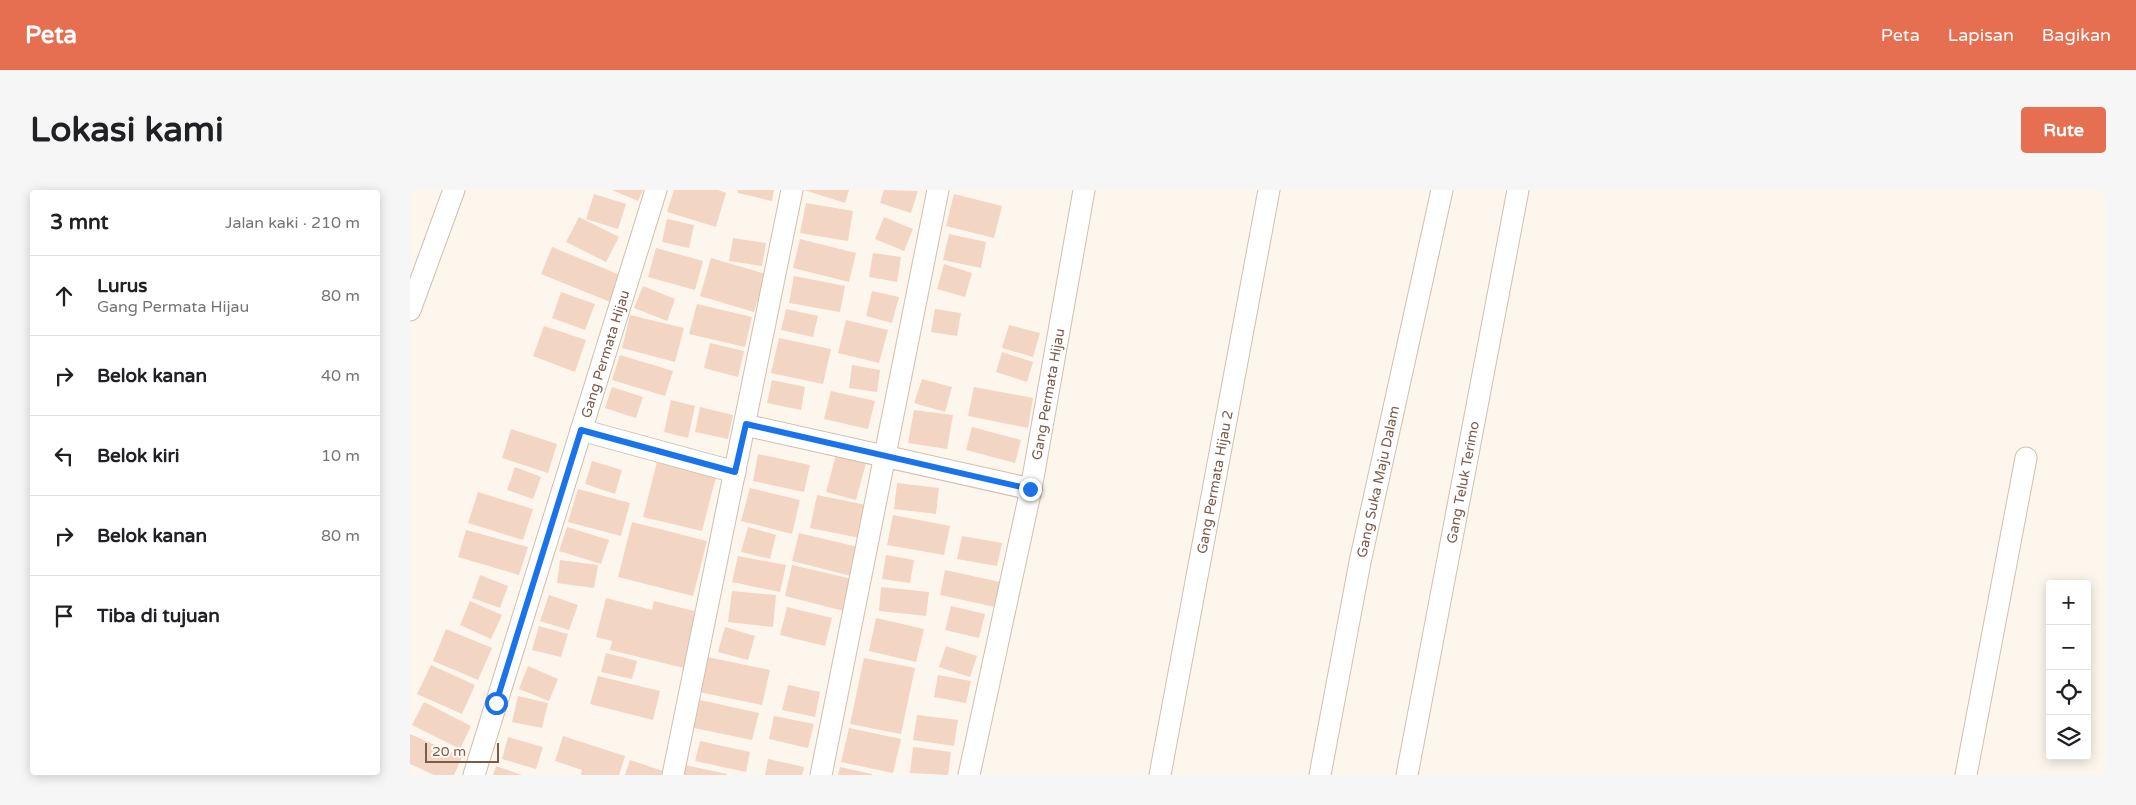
<!DOCTYPE html>
<html lang="id">
<meta charset="utf-8">
<style>
body{margin:0;font-family:"Varela Round",sans-serif;background:#f6f6f6;color:#202124}
.controls{position:absolute;right:15px;bottom:15px;display:grid;overflow:hidden;border-radius:5px;box-shadow:0 2px 12px #0003}
.controls button{width:45px;height:45px;display:grid;place-items:center;padding:0;border:0;border-bottom:1px solid #e0e0e0;background:#fff;color:#202124;font:25px sans-serif}
.scale{position:absolute;left:15px;bottom:12px;width:74px;box-sizing:border-box;padding-left:5px;border:2px solid #7a5c4d;border-top:0;font-size:14px;line-height:18px;white-space:nowrap;color:#7a5c4d;-webkit-text-stroke:4px #fffaf3;paint-order:stroke}
.stop{position:absolute;width:15px;height:15px;margin:-11px;border:4px solid #1a73e8;border-radius:50%;background:#fff}
.stop.end{background:#1a73e8;border-color:#fff;box-shadow:0 1px 5px #0008}
.list{margin:0;padding:0;list-style:none}
h2{display:flex;justify-content:space-between;align-items:center;height:65px;margin:0;padding:0 20px;font-size:21px}
h2 small{font-size:16px;font-weight:400;color:#757577}
.list li{display:grid;grid-template-columns:32px 1fr auto;gap:15px;align-items:center;box-sizing:border-box;height:80px;padding:0 20px;border-top:1px solid #e0e0e0}
.list b{display:block;font-size:19px;white-space:nowrap}
.list p{margin:0;font-size:16px;white-space:nowrap;color:#757577}
.list em{font-size:16px;font-style:normal;color:#757577}
.icon{flex:none;width:28px;height:28px;fill:none;stroke:currentColor;stroke-width:2;stroke-linecap:round;stroke-linejoin:round}
.map{position:relative;flex:none;width:1696px;height:585px;overflow:hidden;border-radius:5px}
header{display:flex;align-items:center;gap:30px;box-sizing:border-box;height:70px;padding:0 25px;background:#e76f51;color:#fff}
header strong{font-size:24px}
nav{display:flex;gap:28px;margin-inline-start:auto;font-size:18px}
.intro{display:flex;align-items:center;justify-content:space-between;box-sizing:border-box;height:120px;padding:0 30px}
h1{margin:0;font-size:35px}
.button{padding:12px 22px;border-radius:5px;background:#e76f51;color:#fff;font-size:18px;font-weight:700}
main{display:flex;gap:30px;padding:0 30px}
aside{flex:1;background:#fff;border-radius:5px;box-shadow:0 2px 12px #0003}
.map>svg:first-child{display:block}
.building{fill:#f3d5c3}
.lines{fill:none;stroke-linecap:round;stroke-linejoin:round}
.street-casing{stroke:#d1beb0;stroke-width:23}
.street{stroke:#fff;stroke-width:21}
.route{stroke:#1a73e8;stroke-width:6}
.labels{text-anchor:middle;dominant-baseline:central;stroke-width:5;stroke-linejoin:round;paint-order:stroke}
.street-label{font-size:14px;fill:#7a5c4d;stroke:#fffaf3}
</style>
<header>
<strong>Peta</strong>
<nav><a>Peta</a><a>Lapisan</a><a>Bagikan</a></nav>
</header>
<div class="intro"><h1>Lokasi kami</h1><a class="button">Rute</a></div>
<main>
<aside>
<h2>3 mnt<small>Jalan kaki · 210 m</small></h2>
<ul class="list">
<li><svg class="icon" aria-label="ahead" viewBox="0 0 24 24"><path d="M12 20V5M6 11l6-6 6 6"/></svg><div><b>Lurus</b><p>Gang Permata Hijau</p></div><em>80 m</em></li>
<li><svg class="icon" aria-label="right" viewBox="0 0 24 24"><path d="M7 20v-9h11M14 6l5 5-5 5"/></svg><div><b>Belok kanan</b></div><em>40 m</em></li>
<li><svg class="icon" aria-label="left" viewBox="0 0 24 24"><path d="M17 20v-9H6M10 6l-5 5 5 5"/></svg><div><b>Belok kiri</b></div><em>10 m</em></li>
<li><svg class="icon" aria-label="right" viewBox="0 0 24 24"><path d="M7 20v-9h11M14 6l5 5-5 5"/></svg><div><b>Belok kanan</b></div><em>80 m</em></li>
<li><svg class="icon" aria-label="arrive" viewBox="0 0 24 24"><path d="M6 21V4h12l-3 4 3 4H6"/></svg><div><b>Tiba di tujuan</b></div></li>
</ul>
</aside>
<div class="map">
<svg width="1696" height="585" viewBox="0 0 1696 585">
<rect width="100%" height="100%" fill="#fdf6ec"/>
<!-- building -->
<g class="building">
<polygon points="202,0 233,0 228,11"/>
<polygon points="264,0 308,0 316,3 306,37 257,22"/>
<polygon points="328,0 364,0 362,11 328,3"/>
<polygon points="394,0 439,0 435,13"/>
<polygon points="474,0 508,1 501,23 470,13"/>
<polygon points="184,4 216,14 208,39 176,29"/>
<polygon points="544,4 592,16 584,48 536,36"/>
<polygon points="396,13 443,21 438,51 390,43"/>
<polygon points="169,27 209,47 196,72 156,52"/>
<polygon points="474,27 503,39 494,61 465,49"/>
<polygon points="257,29 284,35 279,58 252,52"/>
<polygon points="539,44 576,52 571,78 533,70"/>
<polygon points="323,48 356,53 352,76 319,71"/>
<polygon points="390,49 446,63 439,92 383,78"/>
<polygon points="142,57 215,87 205,114 131,84"/>
<polygon points="246,58 293,71 285,100 238,87"/>
<polygon points="463,63 491,67 487,92 459,87"/>
<polygon points="301,68 356,84 344,122 290,106"/>
<polygon points="534,74 562,83 555,107 527,99"/>
<polygon points="384,86 435,96 430,122 379,113"/>
<polygon points="233,96 265,109 257,131 224,118"/>
<polygon points="462,101 489,107 482,133 456,126"/>
<polygon points="151,102 185,114 175,140 142,128"/>
<polygon points="287,114 342,127 335,157 279,144"/>
<polygon points="376,119 408,126 403,147 371,140"/>
<polygon points="525,119 551,123 547,146 521,142"/>
<polygon points="220,125 274,138 265,172 212,158"/>
<polygon points="436,130 478,140 469,173 428,163"/>
<polygon points="599,135 630,143 623,167 592,158"/>
<polygon points="134,136 176,150 165,182 123,166"/>
<polygon points="369,148 421,159 413,194 361,183"/>
<polygon points="300,153 334,161 328,187 294,178"/>
<polygon points="592,162 623,172 617,192 586,182"/>
<polygon points="210,165 263,181 255,206 202,190"/>
<polygon points="442,175 470,180 467,202 439,198"/>
<polygon points="512,189 542,197 535,222 504,213"/>
<polygon points="362,190 395,197 391,220 357,213"/>
<polygon points="202,197 233,207 226,228 195,218"/>
<polygon points="564,197 623,208 618,238 558,226"/>
<polygon points="421,201 465,211 458,239 414,229"/>
<polygon points="261,210 285,216 278,248 254,242"/>
<polygon points="290,217 323,225 318,249 285,242"/>
<polygon points="504,220 543,225 537,259 498,253"/>
<polygon points="562,237 611,250 605,273 556,260"/>
<polygon points="101,239 147,254 138,283 92,268"/>
<polygon points="348,264 400,275 394,302 343,291"/>
<polygon points="426,265 456,273 446,310 416,302"/>
<polygon points="182,271 212,280 205,304 175,294"/>
<polygon points="247,272 306,287 292,341 233,327"/>
<polygon points="105,277 131,287 123,309 97,300"/>
<polygon points="487,293 529,298 526,324 484,319"/>
<polygon points="340,298 390,310 382,344 331,331"/>
<polygon points="168,299 220,313 211,346 158,332"/>
<polygon points="68,302 123,319 113,350 58,333"/>
<polygon points="407,305 456,315 450,348 400,338"/>
<polygon points="483,325 540,336 534,365 477,355"/>
<polygon points="222,332 297,351 283,406 208,387"/>
<polygon points="157,337 199,350 191,374 149,361"/>
<polygon points="338,337 366,345 360,369 331,362"/>
<polygon points="56,340 118,357 109,385 48,367"/>
<polygon points="389,343 448,357 441,386 382,371"/>
<polygon points="552,346 592,353 587,376 547,369"/>
<polygon points="476,365 504,370 500,393 472,389"/>
<polygon points="328,366 376,375 370,402 322,392"/>
<polygon points="150,370 188,375 184,398 147,393"/>
<polygon points="382,375 442,389 434,421 375,406"/>
<polygon points="535,380 590,392 585,417 530,405"/>
<polygon points="70,385 98,396 90,418 62,408"/>
<polygon points="471,397 519,402 516,426 469,421"/>
<polygon points="322,401 366,405 363,437 318,432"/>
<polygon points="139,405 168,415 159,440 130,431"/>
<polygon points="196,408 242,420 244,411 288,422 274,478 200,460 202,451 186,447"/>
<polygon points="60,411 92,425 81,449 50,435"/>
<polygon points="541,416 575,424 569,448 535,440"/>
<polygon points="377,417 422,428 415,456 370,445"/>
<polygon points="466,428 514,439 506,472 459,461"/>
<polygon points="129,436 158,444 151,467 122,460"/>
<polygon points="315,437 345,446 338,470 308,462"/>
<polygon points="36,439 82,458 68,490 23,471"/>
<polygon points="536,456 567,466 560,487 529,477"/>
<polygon points="196,463 227,471 222,489 191,482"/>
<polygon points="297,467 360,480 352,515 289,502"/>
<polygon points="454,468 505,478 491,544 440,534"/>
<polygon points="21,475 65,495 52,524 7,504"/>
<polygon points="118,476 148,489 139,511 109,499"/>
<polygon points="528,485 561,491 556,513 524,507"/>
<polygon points="188,486 250,501 243,530 180,514"/>
<polygon points="378,495 410,502 405,527 372,520"/>
<polygon points="108,506 138,513 132,538 102,532"/>
<polygon points="290,510 349,523 342,550 284,538"/>
<polygon points="14,512 61,536 50,559 2,535"/>
<polygon points="507,525 548,530 544,556 503,550"/>
<polygon points="364,526 404,534 398,558 359,549"/>
<polygon points="439,538 491,549 483,583 431,572"/>
<polygon points="0,544 52,567 44,585 24,585 0,574"/>
<polygon points="153,546 215,566 209,585 171,585 172,580 145,571"/>
<polygon points="98,547 133,557 126,579 92,569"/>
<polygon points="290,551 340,562 336,582 285,571"/>
<polygon points="503,557 541,562 538,585 500,583"/>
<polygon points="358,569 394,577 392,585 355,585"/>
<polygon points="220,570 253,581 251,585 215,585"/>
<polygon points="270,574 317,584 317,585 268,585"/>
<polygon points="86,576 112,585 83,585"/>
<polygon points="430,577 462,584 462,585 428,585"/>
</g>
<g class="lines">
<!-- street casing -->
<g class="street-casing">
<g id="street">
<polyline points="0,120 44,0"/>
<polyline points="335,235 621,299"/>
<polyline points="171,240 325,282"/>
<path id="s1" d="M64,585L246,0"/>
<polyline points="263,585 382,0"/>
<polyline points="411,585 528,0"/>
<path id="s2" d="M559,585L621,299L674,0"/>
<path id="s3" d="M750,585L859,0"/>
<path id="s4" d="M910,585L950,372L1032,0"/>
<path id="s5" d="M997,585L1108,0"/>
<polyline points="1556,585 1616,268"/>
</g>
</g>
<!-- street -->
<use href="#street" class="street"/>
</g>
<g class="lines">
<!-- route -->
<polyline class="route" points="86,513 171,240 325,282 336,234 620,299"/>
</g>
<g class="labels">
<!-- street labels -->
<g class="street-label">
<text stroke="none"><textPath href="#s1" startOffset="441">Gang Permata Hijau</textPath></text>
<text stroke="none"><textPath href="#s2" startOffset="389">Gang Permata Hijau</textPath></text>
<text stroke="none"><textPath href="#s3" startOffset="298">Gang Permata Hijau 2</textPath></text>
<text stroke="none"><textPath href="#s4" startOffset="299">Gang Suka Maju Dalam</textPath></text>
<text stroke="none"><textPath href="#s5" startOffset="298">Gang Teluk Terimo</textPath></text>
</g>
</g>
</svg>
<div class="controls">
<button>+</button>
<button>−</button>
<button><svg class="icon" aria-label="locate" viewBox="0 0 24 24"><circle cx="12" cy="12" r="6"/><path d="M12 2v4M12 18v4M2 12h4M18 12h4"/></svg></button>
<button><svg class="icon" aria-label="layers" viewBox="0 0 24 24"><path d="M12 4l9 5-9 5-9-5zM3 14l9 5 9-5"/></svg></button>
</div>
<div class="scale">20 m</div>
<div class="stop" style="left:86px;top:513px"></div>
<div class="stop end" style="left:620px;top:299px"></div>
</div>
</main>
